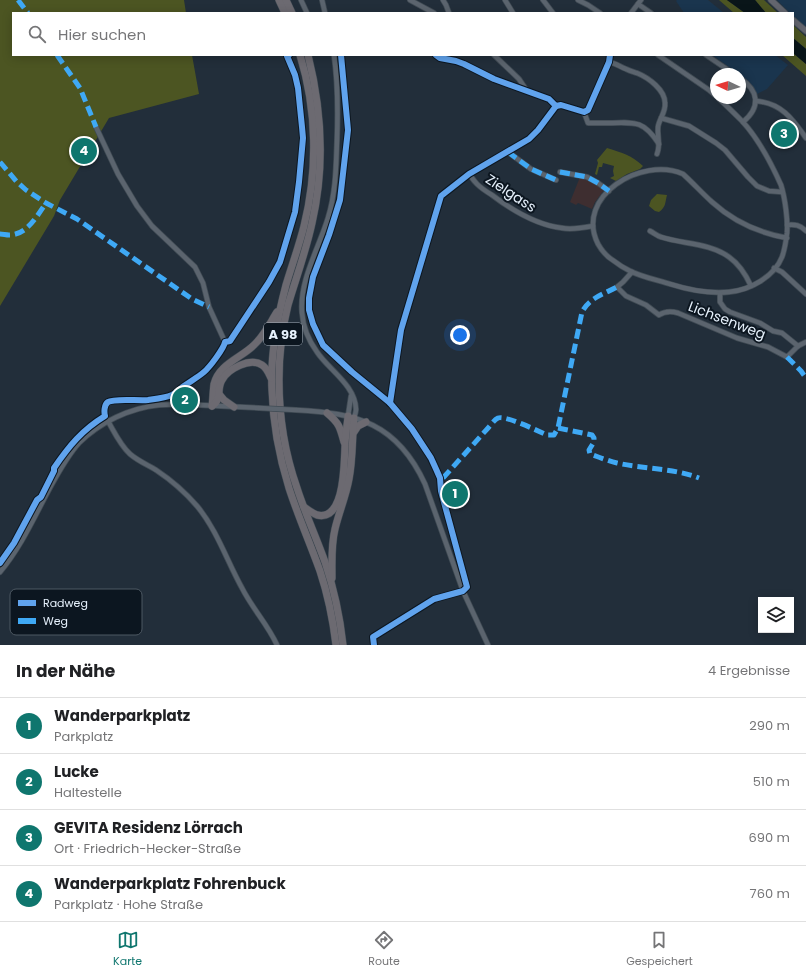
<!DOCTYPE html>
<html lang="de">
<meta charset="utf-8">
<style>
body{margin:0;font-family:Poppins,sans-serif;background:#f2f2f2;color:#202124}
.controls{position:absolute;right:12px;bottom:12px;display:grid;overflow:hidden;border-radius:0px;box-shadow:0 2px 10px #0003}
.controls button{width:36px;height:36px;display:grid;place-items:center;padding:0;border:0;border-bottom:1px solid #e0e0e0;background:#fff;color:#202124;font:20px sans-serif}
.compass{position:absolute;left:710px;top:68px;width:36px;height:36px;border-radius:50%;background:#fff;box-shadow:0 2px 10px #0003;rotate:274deg}
.you{position:absolute;left:460px;top:335px;width:14px;height:14px;margin:-10px;border:3px solid #fff;border-radius:50%;background:#1a73e8;box-shadow:0 0 0 6px #1a73e833}
.badge{display:grid;place-items:center;width:26px;height:26px;border-radius:50%;background:#0f766e;color:#fff;font-size:13px;font-weight:700}
.pin{position:absolute;translate:-50% -50%;border:2px solid #fff;box-shadow:0 1px 4px #0006}
.list{margin:0;padding:0;list-style:none}
h2{display:flex;justify-content:space-between;align-items:center;height:52px;margin:0;padding:0 16px;font-size:17px}
h2 small{font-size:13px;font-weight:400;color:#757577}
.list li{display:grid;grid-template-columns:26px 1fr auto;gap:12px;align-items:center;box-sizing:border-box;height:56px;padding:0 16px;border-top:1px solid #e0e0e0}
.list b{display:block;font-size:15px;white-space:nowrap}
.list p{margin:0;font-size:13px;white-space:nowrap;color:#757577}
.list em{font-size:13px;font-style:normal;color:#757577}
.icon{flex:none;width:22px;height:22px;fill:none;stroke:currentColor;stroke-width:2;stroke-linecap:round;stroke-linejoin:round}
.map{position:relative;flex:none;width:806px;height:645px;overflow:hidden}
.search{position:absolute;background:#fff;box-shadow:0 2px 10px #0003;left:12px;right:12px;top:12px;height:44px;display:flex;align-items:center;gap:10px;box-sizing:border-box;padding:0 14px;border-radius:0px;color:#757577;font-size:15px}
.sheet{height:276px;background:#fff}
nav{display:flex;justify-content:space-around;align-items:center;box-sizing:border-box;height:56px;border-top:1px solid #e0e0e0;background:#fff;font-size:11px;color:#757577}
nav a{display:grid;justify-items:center;gap:2px}
nav .on{color:#0f766e}
.map>svg:first-child{display:block}
.built{fill:#1a354e}
.education{fill:#3e2e30}
.green{fill:#4c5522}
.water{fill:#091519}
.lines{fill:none;stroke-linecap:round;stroke-linejoin:round}
.minor-casing{stroke:#404b54;stroke-width:6}
.major-casing{stroke:#404b54;stroke-width:7}
.highway-casing{stroke:#404b54;stroke-width:8}
.minor{stroke:#5b646e;stroke-width:4.5}
.major{stroke:#63656e;stroke-width:5.5}
.highway{stroke:#6c6a71;stroke-width:7}
.minor-bridge-casing{stroke:#404b54;stroke-width:6;stroke-linecap:butt}
.minor-bridge{stroke:#5b646e;stroke-width:4.5}
.quiet{stroke:#3fa9f5;stroke-width:5;stroke-dasharray:10 5;stroke-linecap:butt}
.cycleway-casing{stroke:#0c1620;stroke-width:8}
.cycleway{stroke:#60a3ed;stroke-width:6}
.labels{text-anchor:middle;dominant-baseline:central;stroke-width:4;stroke-linejoin:round;paint-order:stroke}
.shield{fill:#0c1620;stroke:#a5afba;stroke-width:1}
.shield-label{font-size:13px;font-weight:bold;fill:#e6f1fc}
.street-label{font-size:14px;fill:#e6f1fc;stroke:#0c1620}
.key{fill:#0c1620;stroke:#4d5862;stroke-width:1}
.key-label{font-size:11px;fill:#e6f1fc}
</style>
<div class="map">
<svg width="806" height="645" viewBox="0 0 806 645">
<rect width="100%" height="100%" fill="#222e3a"/>
<!-- built -->
<g class="built">
<polygon points="677,0 708,0 724,13 684,13 676,1"/>
<polygon points="777,0 806,0 806,27 793,16 793,13 790,13"/>
<polygon points="712,55 775,55 788,65 767,89 757,94 752,86 740,75 740,74 739,74"/>
</g>
<!-- education -->
<polygon class="education" points="580,177 591,180 604,190 595,202 592,209 578,203 576,205 570,202"/>
<!-- green -->
<g class="green">
<polygon points="0,0 184,0 186,13 13,13 13,55 192,55 199,94 109,118 60,200 54,216 0,306"/>
<polygon points="719,0 727,0 745,13 734,13"/>
<polygon points="755,0 764,0 778,13 766,13"/>
<polygon points="793,25 806,37 806,49 793,38"/>
<polygon points="793,53 806,64 806,76 782,55 793,55"/>
<path d="M607,148C623,153 631,155 643,166L640,169L627,174L616,181L610,178L614,176L613,171L614,166L603,163L602,167H599L597,175L595,174L598,163L597,160Z"/>
<path d="M657,194L667,195C665,203 666,207 659,212L655,211L649,206L651,200Z"/>
</g>
<!-- water -->
<g class="water">
<polygon points="727,0 755,0 766,13 745,13"/>
<polygon points="793,38 806,49 806,64 793,53"/>
</g>
<g class="lines">
<!-- minor casing -->
<g class="minor-casing">
<g id="minor">
<polyline points="301,0 307,13"/>
<polyline points="322,0 325,13"/>
<polyline points="410,0 434,13"/>
<polyline points="443,0 446,5 449,13"/>
<polyline points="505,0 513,13"/>
<polyline points="543,0 553,13"/>
<polyline points="578,0 588,5 600,13"/>
<polyline points="638,4 651,13"/>
<polyline points="631,13 641,0"/>
<path d="M334,55C338,83 338,111 337,140C336,166 336,192 328,218C319,248 299,281 302,313C303,327 309,341 317,352C329,370 355,385 356,409C356,412 355,415 354,418"/>
<polyline points="436,55 440,58 456,61 464,64 494,79 549,99 556,106"/>
<polyline points="494,55 519,79 527,91"/>
<polyline points="658,55 709,90 716,96"/>
<polyline points="706,55 734,74"/>
<path d="M609,62C616,63 620,67 626,69C630,71 634,72 637,73C649,78 665,90 665,103C666,112 659,119 658,127C657,136 661,144 657,154"/>
<path d="M740,78C759,91 761,107 743,122"/>
<path d="M718,98C726,105 734,113 742,121C757,137 772,165 781,185C785,198 788,220 787,233C786,241 785,249 782,257C774,277 750,290 729,292C709,294 689,290 670,284C657,280 642,277 630,271C624,268 619,265 614,261C607,257 602,251 598,244C574,196 642,156 683,174C693,183 702,193 712,202C733,221 759,233 787,238"/>
<path d="M756,101C781,103 792,118 806,138"/>
<polyline points="556,106 561,105 584,112 588,110 609,62 610,55"/>
<path d="M584,112L588,123C595,123 603,123 610,123C636,122 644,121 659,144"/>
<polyline points="661,118 689,126 716,143 725,150 748,177 757,186 769,191 782,192"/>
<path d="M96,127L118,174L137,206L152,226L195,267L203,283L209,307L225,342L224,346L205,371L172,395L147,400L112,401C105,404 103,409 105,416C113,429 119,444 130,454C138,461 148,465 156,470C171,480 185,492 197,506C217,530 227,561 242,588C252,608 268,625 277,645"/>
<polyline points="508,152 531,169 556,180"/>
<polyline points="560,172 587,177 598,183 609,191"/>
<path d="M469,174C472,178 474,181 477,184C481,188 487,192 492,195C513,211 536,225 562,228C572,230 582,228 593,226"/>
<polyline points="441,196 469,174 529,139 538,130 556,106"/>
<path d="M787,225C795,224 800,225 806,231"/>
<path d="M650,231C654,233 657,236 661,237C682,244 710,243 729,257C739,264 746,275 751,286"/>
<polyline points="774,268 782,272 806,294"/>
<path d="M632,272L623,282L617,287L626,296L646,305L659,315C665,311 671,311 678,313L737,338L768,347L787,357L798,346L806,342"/>
<polyline points="720,293 720,302 725,309 730,312 760,323 773,331 782,333 798,346"/>
<path d="M296,410C357,413 397,423 425,484L463,591L488,645"/>
<polyline points="348,416 351,396"/>
<polyline points="440,478 441,491 467,587 463,591"/>
<path d="M0,572C22,546 36,513 52,484C60,470 68,455 79,443C100,422 130,408 159,405C172,404 186,405 199,405C219,406 239,407 259,408"/>
</g>
</g>
<!-- major casing -->
<g class="major-casing">
<g id="major">
<polyline points="771,0 785,13"/>
<polyline points="793,20 806,31"/>
</g>
</g>
<!-- highway casing -->
<g class="highway-casing">
<g id="highway">
<polyline points="279,0 285,13"/>
<polyline points="286,0 292,13"/>
<path d="M300,55C317,110 318,170 304,226C299,246 292,265 286,285C277,319 270,354 272,390C273,423 279,456 289,488C298,516 310,543 320,571C328,595 333,620 336,645"/>
<path d="M308,55C322,111 325,167 312,223C306,251 296,278 288,305C282,329 279,356 279,380C279,416 285,454 297,488C305,513 316,537 325,562C334,589 340,617 343,645"/>
<polyline points="219,394 224,400 234,407"/>
<path d="M212,406C213,399 213,391 214,384C219,364 241,358 254,345C264,336 270,323 277,312"/>
<path d="M212,406C223,398 216,390 222,380C228,369 250,357 262,365C267,368 269,374 271,378"/>
<path d="M327,413C339,423 340,427 344,442"/>
<polyline points="354,432 358,426 366,422"/>
<path d="M304,507C308,510 312,513 317,515C345,522 344,463 345,447C345,437 347,427 348,416"/>
<path d="M332,578C332,562 331,545 335,529C339,512 346,496 349,479C353,459 352,438 354,418"/>
</g>
</g>
<!-- minor -->
<use href="#minor" class="minor"/>
<!-- major -->
<use href="#major" class="major"/>
<!-- highway -->
<use href="#highway" class="highway"/>
<!-- minor-bridge casing -->
<g class="minor-bridge-casing">
<polyline id="minor-bridge" points="259,408 296,410"/>
</g>
<!-- minor-bridge -->
<use href="#minor-bridge" class="minor-bridge"/>
<!-- quiet -->
<g class="quiet">
<polyline points="18,0 28,13"/>
<polyline points="57,55 80,88 96,127"/>
<polyline points="508,152 531,169 556,180"/>
<polyline points="0,162 17,182 26,190 46,203 77,219 192,299 209,307"/>
<polyline points="560,172 587,177 598,183 609,191"/>
<path d="M0,234C3,234 6,235 9,235C27,235 37,216 46,203"/>
<polyline points="787,357 801,371 806,378"/>
<path d="M558,428L592,435L594,438V442L589,450L590,454C599,457 608,461 617,463C644,469 673,468 699,478"/>
<path d="M443,478L489,427C491,425 494,420 498,418C505,415 538,431 547,435H554L558,428L582,312C589,298 604,294 617,287"/>
</g>
<!-- cycleway casing -->
<g class="cycleway-casing">
<g id="cycleway">
<polyline points="341,55 348,130 340,200 329,235 313,277 309,298 309,310 313,324 323,345 352,372 390,403 412,429 431,458 436,469 440,478 441,491 467,587 463,591 434,599 373,637 374,645"/>
<polyline points="436,55 440,58 456,61 464,64 494,79 549,99 556,106"/>
<polyline points="556,106 561,105 584,112 588,110 609,62 610,55"/>
<polyline points="390,403 401,330 441,196 469,174 529,139 538,130 556,106"/>
<path d="M0,563L14,543L37,500L41,497L54,471V468C69,446 82,430 105,416C104,412 104,405 108,402C114,398 139,401 148,400C155,399 165,398 172,395C176,393 180,389 184,386C191,381 198,377 204,372C210,367 224,348 225,342L230,341L269,282L280,262L295,212L299,182L303,138L302,127L298,88L295,75L287,56L289,55"/>
</g>
</g>
<!-- cycleway -->
<use href="#cycleway" class="cycleway"/>
</g>
<g class="labels">
<!-- shield labels -->
<rect class="shield" x="264" y="323" width="38" height="22" rx="3"/>
<g class="shield-label">
<text x="283" y="334">A 98</text>
</g>
<!-- street labels -->
<g class="street-label">
<text transform="translate(511 193) rotate(33)">Zielgass</text>
<text transform="translate(727 320) rotate(21)">Lichsenweg</text>
</g>
</g>
<!-- legend -->
<rect x="10" y="589" width="132" height="46" rx="6" class="key"/>
<rect x="18" y="600" width="18" height="6" fill="#60a3ed"/>
<rect x="18" y="618" width="18" height="6" fill="#3fa9f5"/>
<g class="key-label">
<text x="43" y="607">Radweg</text>
<text x="43" y="625">Weg</text>
</g>
</svg>
<div class="controls">
<button><svg class="icon" aria-label="layers" viewBox="0 0 24 24"><path d="M12 4l9 5-9 5-9-5zM3 14l9 5 9-5"/></svg></button>
</div>
<svg class="compass" viewBox="-18 -18 36 36"><path d="M0-13l5 13h-10z" fill="#e53935"/><path d="M0 13l5-13h-10z" fill="#757577"/></svg>
<div class="you"></div>
<div class="pin badge" style="left:455px;top:494px">1</div>
<div class="pin badge" style="left:185px;top:400px">2</div>
<div class="pin badge" style="left:784px;top:134px">3</div>
<div class="pin badge" style="left:84px;top:151px">4</div>
<div class="search"><svg class="icon" aria-label="search" viewBox="0 0 24 24"><circle cx="10" cy="10" r="6"/><path d="M15 15l6 6"/></svg>Hier suchen</div>
</div>
<section class="sheet">
<h2>In der Nähe<small>4 Ergebnisse</small></h2>
<ul class="list">
<li><span class="badge">1</span><div><b>Wanderparkplatz</b><p>Parkplatz</p></div><em>290 m</em></li>
<li><span class="badge">2</span><div><b>Lucke</b><p>Haltestelle</p></div><em>510 m</em></li>
<li><span class="badge">3</span><div><b>GEVITA Residenz Lörrach</b><p>Ort · Friedrich-Hecker-Straße</p></div><em>690 m</em></li>
<li><span class="badge">4</span><div><b>Wanderparkplatz Fohrenbuck</b><p>Parkplatz · Hohe Straße</p></div><em>760 m</em></li>
</ul>
</section>
<nav>
<a class="on"><svg class="icon" aria-label="map" viewBox="0 0 24 24"><path d="M3 6l6-2 6 2 6-2v14l-6 2-6-2-6 2zM9 4v14M15 6v14"/></svg>Karte</a>
<a><svg class="icon" aria-label="directions" viewBox="0 0 24 24"><path d="M12 3l9 9-9 9-9-9zM9 14v-3h6M13 9l2 2-2 2"/></svg>Route</a>
<a><svg class="icon" aria-label="saved" viewBox="0 0 24 24"><path d="M7 4h10v16l-5-4-5 4z"/></svg>Gespeichert</a>
</nav>
